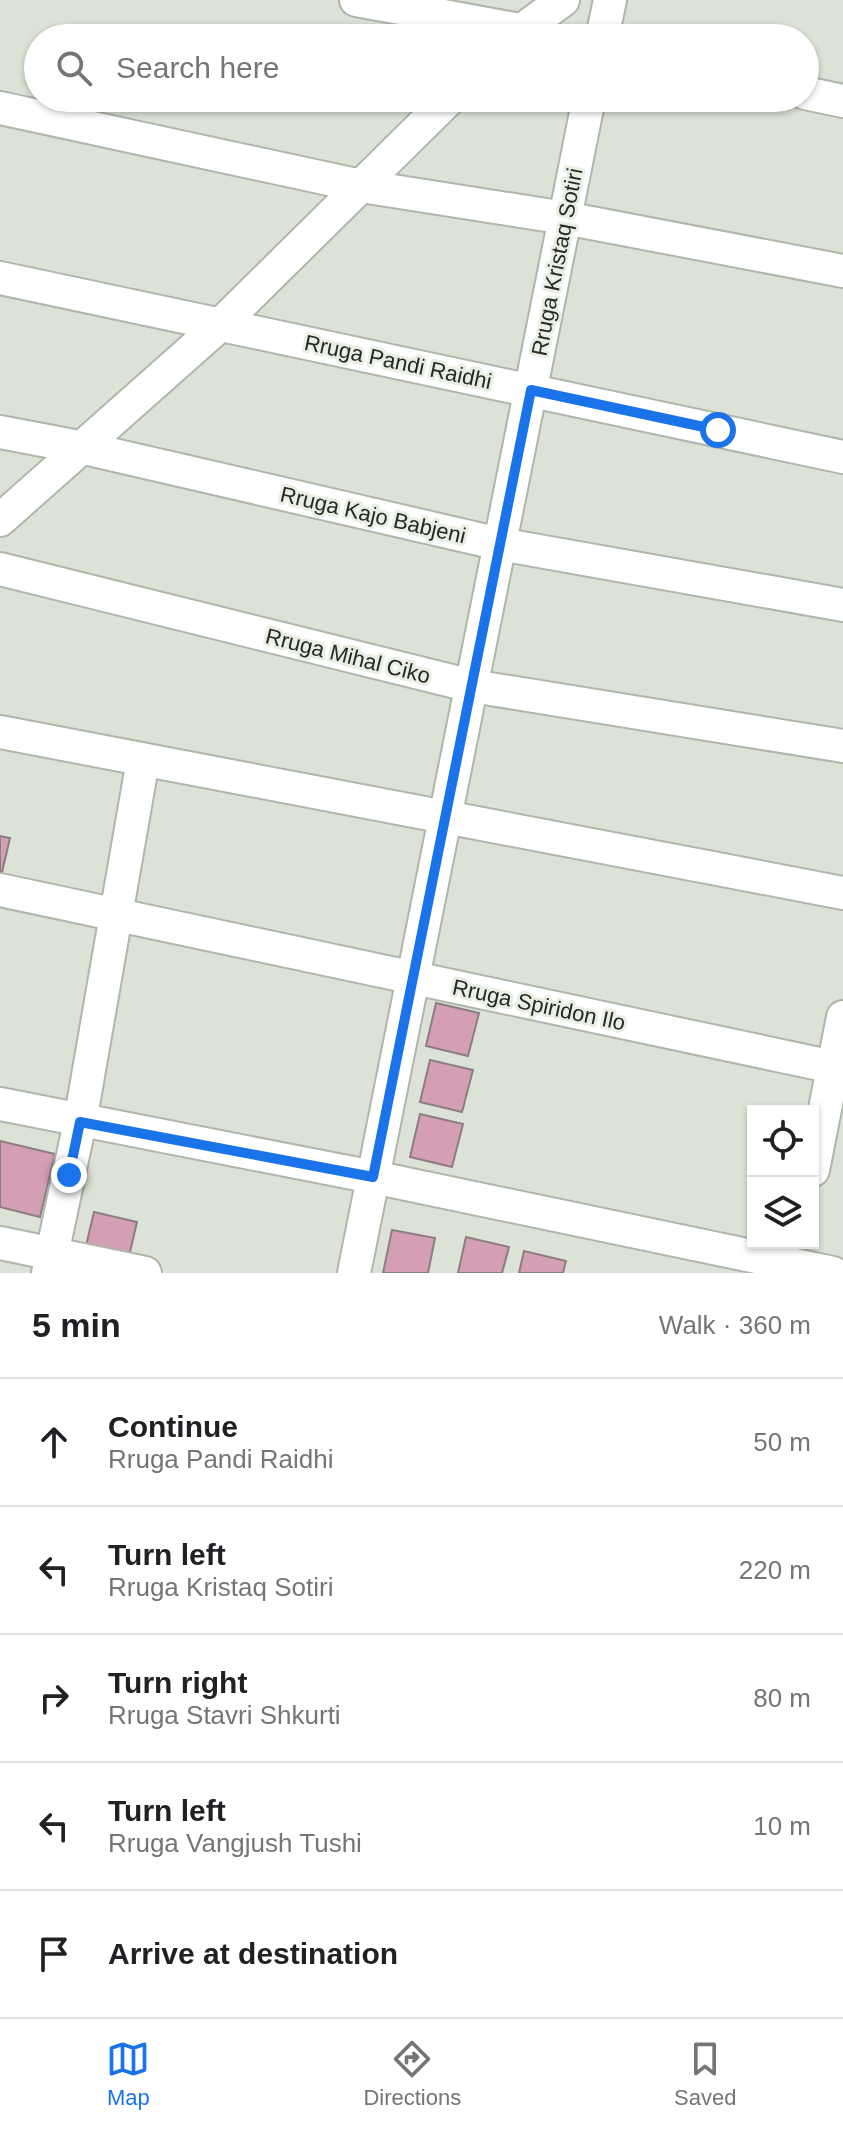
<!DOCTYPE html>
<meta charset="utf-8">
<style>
body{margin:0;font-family:Arial,sans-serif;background:#f2f2f2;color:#202124}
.controls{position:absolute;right:24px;bottom:24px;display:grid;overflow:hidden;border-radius:0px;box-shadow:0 2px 6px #0004}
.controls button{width:72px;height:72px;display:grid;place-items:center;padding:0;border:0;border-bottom:2px solid #e0e0e0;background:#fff;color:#202124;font:40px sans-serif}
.stop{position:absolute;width:24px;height:24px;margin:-18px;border:6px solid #1a73e8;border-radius:50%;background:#fff}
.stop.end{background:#1a73e8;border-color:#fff;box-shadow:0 2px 8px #0008}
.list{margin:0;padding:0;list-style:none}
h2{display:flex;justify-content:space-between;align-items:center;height:104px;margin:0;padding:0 32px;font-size:34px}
h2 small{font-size:26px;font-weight:400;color:#757577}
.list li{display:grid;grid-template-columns:52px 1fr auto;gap:24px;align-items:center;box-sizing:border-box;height:128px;padding:0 32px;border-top:2px solid #e0e0e0}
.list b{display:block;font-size:30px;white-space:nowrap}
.list p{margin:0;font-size:26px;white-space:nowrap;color:#757577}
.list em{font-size:26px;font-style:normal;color:#757577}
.icon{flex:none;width:44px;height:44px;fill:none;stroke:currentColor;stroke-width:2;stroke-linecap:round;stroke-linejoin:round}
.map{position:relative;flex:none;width:843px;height:1273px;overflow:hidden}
.search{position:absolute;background:#fff;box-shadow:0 2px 6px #0004;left:24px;right:24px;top:24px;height:88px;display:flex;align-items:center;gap:20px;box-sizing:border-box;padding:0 28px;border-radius:44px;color:#757577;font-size:30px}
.sheet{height:744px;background:#fff}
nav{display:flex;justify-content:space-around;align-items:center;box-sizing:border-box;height:112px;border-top:2px solid #e0e0e0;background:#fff;font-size:22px;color:#757577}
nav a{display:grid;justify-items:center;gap:4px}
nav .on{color:#1a73e8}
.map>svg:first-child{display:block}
.building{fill:#d49eb5;stroke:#8b7e83;stroke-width:2}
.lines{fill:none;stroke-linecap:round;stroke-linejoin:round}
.minor-casing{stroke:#afb6aa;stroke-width:36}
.minor{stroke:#fff;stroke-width:32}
.route{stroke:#1a73e8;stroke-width:10}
.labels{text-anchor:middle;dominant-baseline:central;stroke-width:6;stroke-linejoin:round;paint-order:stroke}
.street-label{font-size:22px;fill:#262924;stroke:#e9f0e3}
</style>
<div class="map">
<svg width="843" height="1273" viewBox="0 0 843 1273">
<rect width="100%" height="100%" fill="#dce3d6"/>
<!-- building -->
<g class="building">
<polygon points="0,836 10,838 0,881"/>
<polygon points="436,1003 479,1013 468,1056 426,1046"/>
<polygon points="430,1060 473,1070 462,1112 420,1102"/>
<polygon points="420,1114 463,1124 452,1167 410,1157"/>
<polygon points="0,1141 55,1154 40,1217 0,1207"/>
<polygon points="94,1212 137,1222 127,1265 84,1254"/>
<polygon points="392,1230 435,1238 428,1273 383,1273"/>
<polygon points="466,1237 509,1247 502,1273 458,1273"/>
<polygon points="524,1251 566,1261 563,1273 519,1273"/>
</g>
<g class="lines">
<!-- minor casing -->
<g class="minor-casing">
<g id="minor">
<polyline points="356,0 520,30"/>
<polyline points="511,38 563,0"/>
<polyline points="602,38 610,0"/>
<polyline points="805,93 843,101"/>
<polyline points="0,108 361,186 565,218 843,271"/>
<polyline points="0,278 843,457"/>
<polyline points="0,432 84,448 500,544 843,605"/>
<polyline points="0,520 220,325 450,98"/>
<polyline points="0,569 472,686 843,746"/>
<polyline points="0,732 843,893"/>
<polyline points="0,890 843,1069"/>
<polyline points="0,1104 373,1177 833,1273"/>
<polyline points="813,1170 843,1017"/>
<polyline points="0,1243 145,1273"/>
<polyline points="48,1273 80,1122 143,760"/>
<polyline points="354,1273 589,98"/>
</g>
</g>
<!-- minor -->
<use href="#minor" class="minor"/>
</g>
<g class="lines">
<!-- route -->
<polyline class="route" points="69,1175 80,1122 373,1177 531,390 718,430"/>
</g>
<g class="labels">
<!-- street labels -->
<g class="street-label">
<text transform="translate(557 262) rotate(-79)">Rruga Kristaq Sotiri</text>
<text transform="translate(398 362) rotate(12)">Rruga Pandi Raidhi</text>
<text transform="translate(373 515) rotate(13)">Rruga Kajo Babjeni</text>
<text transform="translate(348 656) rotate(14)">Rruga Mihal Ciko</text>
<text transform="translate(539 1005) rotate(12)">Rruga Spiridon Ilo</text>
</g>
</g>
</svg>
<div class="controls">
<button><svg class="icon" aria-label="locate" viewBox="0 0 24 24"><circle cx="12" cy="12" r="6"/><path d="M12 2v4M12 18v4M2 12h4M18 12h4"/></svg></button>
<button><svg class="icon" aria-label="layers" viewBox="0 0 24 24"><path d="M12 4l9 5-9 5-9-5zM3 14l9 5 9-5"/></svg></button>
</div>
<div class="stop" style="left:718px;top:430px"></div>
<div class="stop end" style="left:69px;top:1175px"></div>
<div class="search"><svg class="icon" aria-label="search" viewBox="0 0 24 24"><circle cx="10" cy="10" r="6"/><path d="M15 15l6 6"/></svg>Search here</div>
</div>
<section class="sheet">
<h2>5 min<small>Walk · 360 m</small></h2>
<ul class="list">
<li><svg class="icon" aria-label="ahead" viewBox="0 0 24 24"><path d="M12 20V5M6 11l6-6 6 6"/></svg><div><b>Continue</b><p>Rruga Pandi Raidhi</p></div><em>50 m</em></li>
<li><svg class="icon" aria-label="left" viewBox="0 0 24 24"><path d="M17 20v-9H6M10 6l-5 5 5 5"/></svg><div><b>Turn left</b><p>Rruga Kristaq Sotiri</p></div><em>220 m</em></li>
<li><svg class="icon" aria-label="right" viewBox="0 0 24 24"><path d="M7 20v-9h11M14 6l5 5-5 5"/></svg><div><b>Turn right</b><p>Rruga Stavri Shkurti</p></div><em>80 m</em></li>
<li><svg class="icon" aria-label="left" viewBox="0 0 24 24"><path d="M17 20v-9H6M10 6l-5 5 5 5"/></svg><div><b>Turn left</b><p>Rruga Vangjush Tushi</p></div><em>10 m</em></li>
<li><svg class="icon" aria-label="arrive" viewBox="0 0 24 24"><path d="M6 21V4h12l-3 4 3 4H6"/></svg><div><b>Arrive at destination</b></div></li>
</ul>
</section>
<nav>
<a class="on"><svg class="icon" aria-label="map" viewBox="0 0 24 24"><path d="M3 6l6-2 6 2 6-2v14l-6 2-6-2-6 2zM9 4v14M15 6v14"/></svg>Map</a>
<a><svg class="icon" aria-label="directions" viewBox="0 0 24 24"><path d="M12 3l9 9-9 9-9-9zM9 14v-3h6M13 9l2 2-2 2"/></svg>Directions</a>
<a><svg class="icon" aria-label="saved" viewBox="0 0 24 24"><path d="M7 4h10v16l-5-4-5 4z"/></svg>Saved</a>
</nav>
